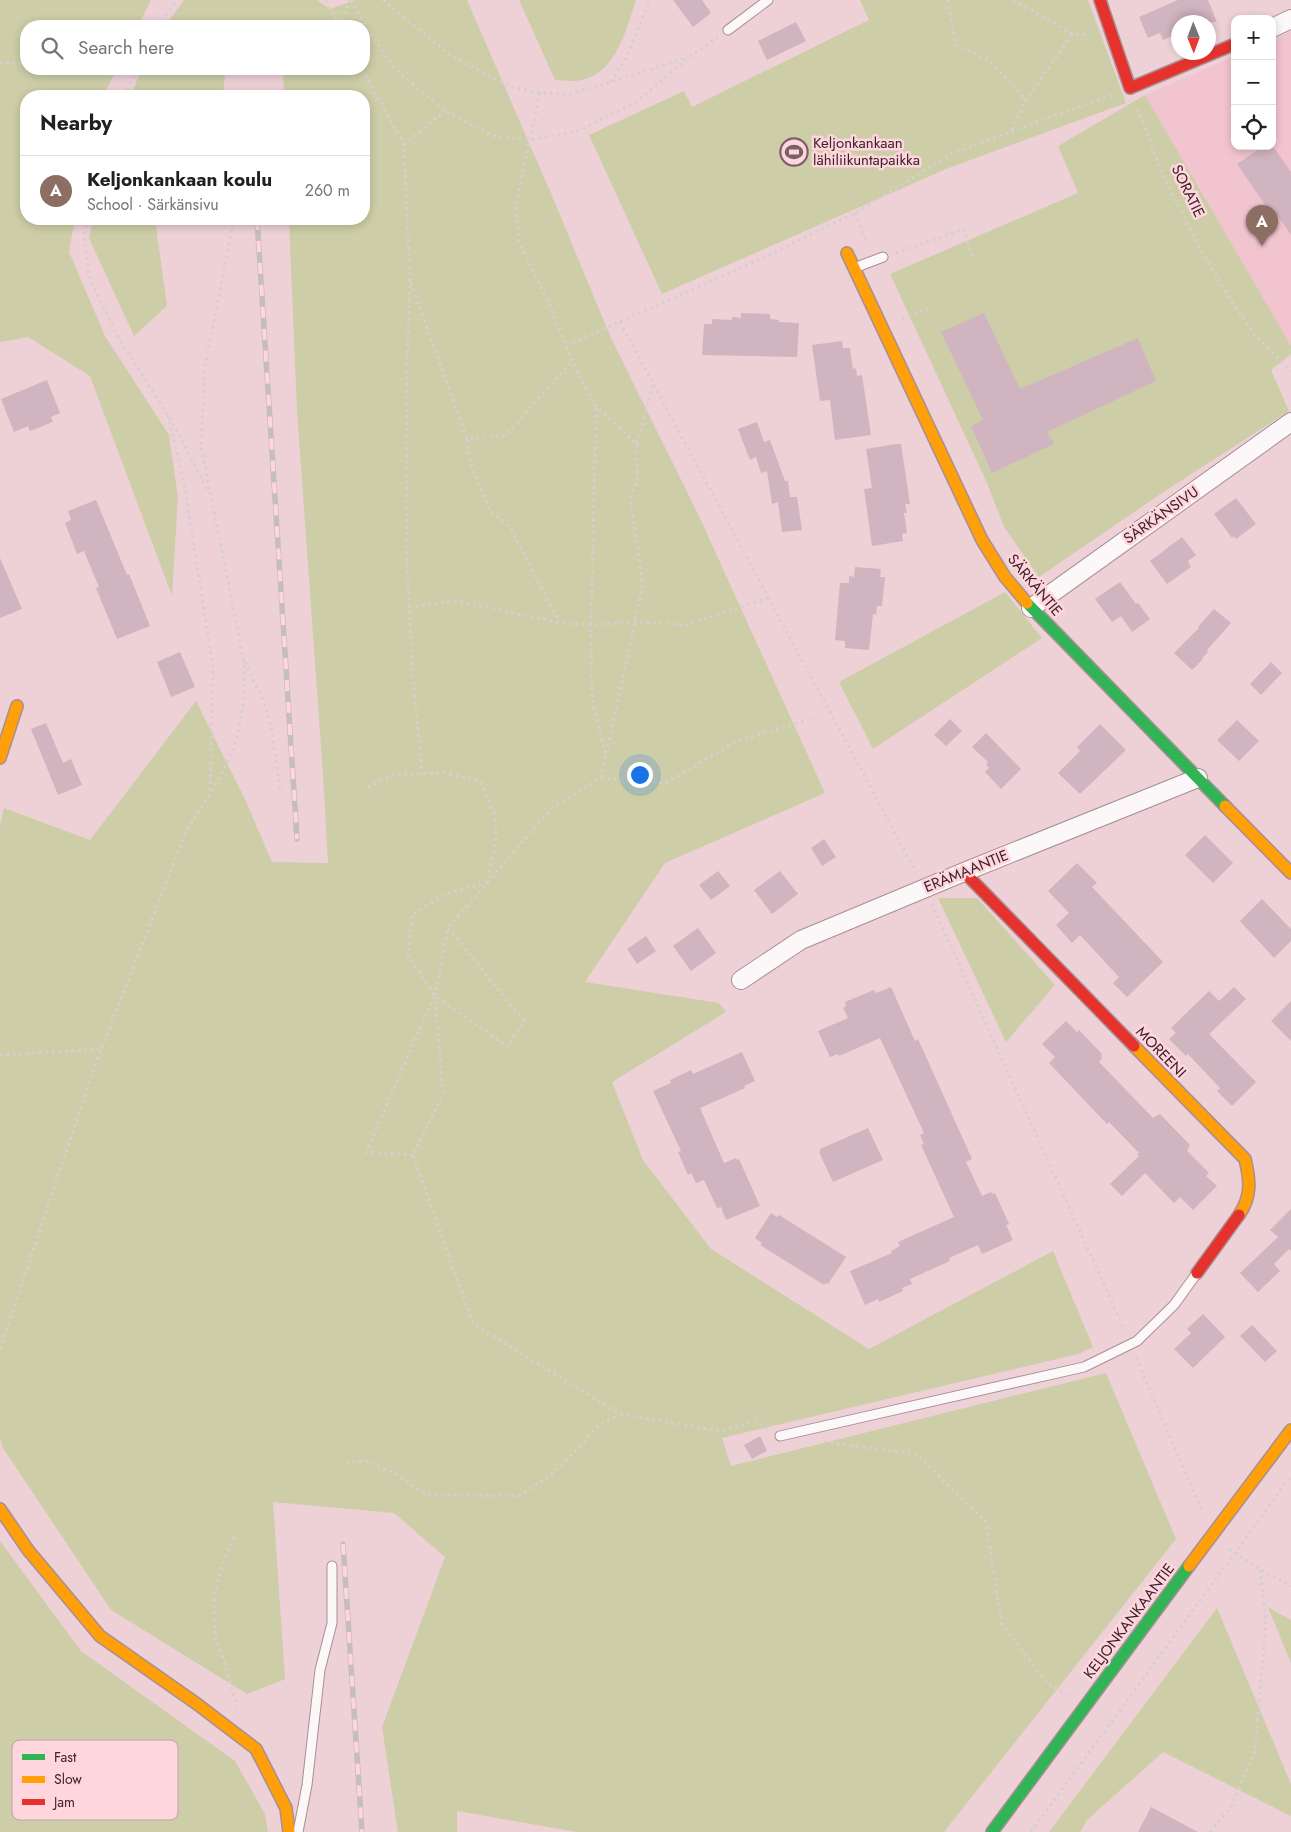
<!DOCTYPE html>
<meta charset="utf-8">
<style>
body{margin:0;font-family:Jost,sans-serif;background:#f2f2f2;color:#202124}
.controls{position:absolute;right:15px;top:15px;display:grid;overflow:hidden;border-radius:10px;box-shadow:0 2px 8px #0003}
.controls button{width:45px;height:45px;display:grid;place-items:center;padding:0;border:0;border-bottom:1px solid #e0e0e0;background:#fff;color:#202124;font:25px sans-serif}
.compass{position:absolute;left:1171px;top:15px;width:45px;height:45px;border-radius:50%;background:#fff;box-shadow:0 2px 8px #0003;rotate:179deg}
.you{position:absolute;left:639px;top:774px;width:18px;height:18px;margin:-12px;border:4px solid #fff;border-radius:50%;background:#1a73e8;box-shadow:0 0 0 8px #1a73e833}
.badge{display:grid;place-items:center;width:32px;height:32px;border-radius:50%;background:#ea580c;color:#fff;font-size:16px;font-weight:700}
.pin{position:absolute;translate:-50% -41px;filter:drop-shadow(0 1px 2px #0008)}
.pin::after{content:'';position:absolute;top:26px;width:18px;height:15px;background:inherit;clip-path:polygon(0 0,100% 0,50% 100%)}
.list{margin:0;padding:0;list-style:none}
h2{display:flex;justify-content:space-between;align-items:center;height:65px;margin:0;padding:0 20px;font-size:21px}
h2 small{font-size:16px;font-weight:400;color:#757577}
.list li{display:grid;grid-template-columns:32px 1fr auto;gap:15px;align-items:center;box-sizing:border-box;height:70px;padding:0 20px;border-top:1px solid #e0e0e0}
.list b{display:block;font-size:19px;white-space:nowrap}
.list p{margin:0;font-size:16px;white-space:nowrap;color:#757577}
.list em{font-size:16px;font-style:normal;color:#757577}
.icon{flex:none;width:28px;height:28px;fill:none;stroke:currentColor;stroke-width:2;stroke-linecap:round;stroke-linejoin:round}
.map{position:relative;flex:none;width:1291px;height:1832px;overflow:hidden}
.search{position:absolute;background:#fff;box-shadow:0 2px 8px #0003;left:20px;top:20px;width:350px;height:55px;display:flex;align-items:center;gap:12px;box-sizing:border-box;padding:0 18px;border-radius:20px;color:#757577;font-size:19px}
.panel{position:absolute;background:#fff;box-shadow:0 2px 8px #0003;left:20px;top:90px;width:350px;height:135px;border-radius:20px}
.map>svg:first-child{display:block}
.built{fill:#f2c4cf}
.green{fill:#cdcea7}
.building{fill:#d0b4c0}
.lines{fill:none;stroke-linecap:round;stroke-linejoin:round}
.lane-casing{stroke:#a78f94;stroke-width:11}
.street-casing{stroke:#a78f94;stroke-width:20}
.fast-casing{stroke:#a78f94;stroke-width:14}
.slow-casing{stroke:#a78f94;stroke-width:14}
.jam-casing{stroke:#a78f94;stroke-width:14}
.path{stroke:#d7ced0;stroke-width:3;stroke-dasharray:2.5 4;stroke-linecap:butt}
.lane{stroke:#fcf8f9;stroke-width:9}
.street{stroke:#fcf8f9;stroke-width:18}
.fast{stroke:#30b455;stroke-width:11}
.slow{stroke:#ff9f0a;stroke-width:11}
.jam{stroke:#e5322d;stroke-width:11}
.rail-casing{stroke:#c6bdbf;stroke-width:5.5}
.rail{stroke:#ffd5de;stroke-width:4;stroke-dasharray:11;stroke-linecap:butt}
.labels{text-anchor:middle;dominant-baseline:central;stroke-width:5;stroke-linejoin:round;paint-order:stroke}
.poi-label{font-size:15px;fill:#3d232a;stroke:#ffd5de;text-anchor:start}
.street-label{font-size:15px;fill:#3d232a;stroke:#ffd5de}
.key{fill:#ffd5de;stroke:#c5a0a8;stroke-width:1}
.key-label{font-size:14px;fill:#3d232a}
</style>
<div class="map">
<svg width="1291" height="1832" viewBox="0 0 1291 1832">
<rect width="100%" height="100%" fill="#edd1d7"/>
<!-- built -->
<polygon class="built" points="1291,31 1291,346 1145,95 1235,56 1235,146 1272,146 1272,40"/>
<!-- green -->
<g class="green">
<polygon points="0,0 151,0 138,26 26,26 26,69 117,69 103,96 26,96 26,219 75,219 69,252 105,336 169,435 178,497 172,596 90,376 28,337 0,342"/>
<polygon points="184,0 317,0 330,9 356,0 467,0 553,198 611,338 699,516 825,793 665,863 585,982 719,1003 726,1012 612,1082 643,1160 711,1249 869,1349 1053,1251 1093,1347 1078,1354 722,1438 731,1466 1106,1373 1176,1539 944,1832 577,1832 457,1811 457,1832 398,1832 382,1727 445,1557 394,1513 273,1502 285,1679 247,1694 111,1610 3,1448 0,1437 0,826 4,808 90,840 196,701 245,799 272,862 328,863 323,774 297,411 289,219 364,219 364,96 284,96 283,71 225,75 223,96 130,96 142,69 364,69 364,26 165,26"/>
<path d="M519,0H636C626,29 617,72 582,80C574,82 564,80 555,80Z"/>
<polygon points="860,0 1088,0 1126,103 946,169 662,294 589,135 684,91 692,107 869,20"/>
<polygon points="1145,95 1291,346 1291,354 1271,370 1289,411 1165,491 1039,577 1004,527 987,483 890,274 1078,193 1058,146"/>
<polygon points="93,219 155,219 167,306 134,336 89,238"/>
<polygon points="1005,592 1042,638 873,749 839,682"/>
<polygon points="938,898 977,898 1055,985 1006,1042"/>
<polygon points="0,1541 81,1651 235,1761 265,1814 268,1832 0,1832"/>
<polygon points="1268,1607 1291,1620 1291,1663"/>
<polygon points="1217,1608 1291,1784 1291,1816 1163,1752 1087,1820 1080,1832 1049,1832"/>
</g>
<!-- building -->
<g class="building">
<polygon points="673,0 702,0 711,13 693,27"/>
<polygon points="1178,0 1208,0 1217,22 1178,22 1178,33 1163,40 1160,33 1148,38 1139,17"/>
<polygon points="796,22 806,41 767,60 758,41"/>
<polygon points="1272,145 1291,172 1291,235 1276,213 1273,216 1237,164 1264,146 1272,146"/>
<polygon points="741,313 770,314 770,319 779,320 779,322 799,323 797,357 702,355 704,324 712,324 712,319 732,320 732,317 741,318"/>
<polygon points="984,313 1020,389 1138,338 1156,381 1047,432 1054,444 992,473 971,426 983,420 941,332"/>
<polygon points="842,341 843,348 850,348 853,369 856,368 857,376 862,375 871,435 835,440 830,400 820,401 812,345"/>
<polygon points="47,380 60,413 51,417 53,422 30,431 28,426 14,432 1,399"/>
<polygon points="757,422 764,442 770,440 785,481 788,481 790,497 797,497 802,530 782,532 778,502 772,504 767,471 761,473 756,457 750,460 738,429"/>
<polygon points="896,444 901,444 910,504 905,504 907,513 904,513 907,533 902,534 903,541 872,546 864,489 872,488 866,449"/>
<polygon points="1236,498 1256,524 1236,539 1234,536 1232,538 1214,514"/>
<polygon points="96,500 127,575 129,574 150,626 117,639 96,588 99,587 84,551 77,554 65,523 71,520 68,511"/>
<polygon points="1182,537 1196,555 1188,561 1191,567 1167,584 1150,561"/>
<polygon points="0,558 22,609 0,618"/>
<polygon points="855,567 881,569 880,577 885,577 882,606 877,606 876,615 873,614 869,650 845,648 845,641 835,640 840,583 849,583 849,576 854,577"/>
<polygon points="1120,582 1136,604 1138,603 1150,619 1132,632 1121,616 1112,622 1095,599"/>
<polygon points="1214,609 1231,623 1207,650 1208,652 1202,658 1203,659 1192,670 1174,653 1199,628 1198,627"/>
<polygon points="180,652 195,687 171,697 157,662"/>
<polygon points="1271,662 1282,673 1261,695 1250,684"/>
<polygon points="950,719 962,731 946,746 934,735"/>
<polygon points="1237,720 1259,741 1239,761 1217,740"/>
<polygon points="46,723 63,763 71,759 82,785 58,795 31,729"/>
<polygon points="1100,724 1126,750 1080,794 1058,773 1080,751 1077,747"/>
<polygon points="986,733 1021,769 1001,789 985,772 989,768 986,764 988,762 972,747"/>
<polygon points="1205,835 1233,863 1213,883 1185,855"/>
<polygon points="824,839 836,857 822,866 811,848"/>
<polygon points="1077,863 1097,883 1092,887 1163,962 1127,997 1113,983 1119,977 1080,935 1072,943 1056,925 1069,913 1048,891"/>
<polygon points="718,871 730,886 711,900 699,885"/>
<polygon points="780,871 798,894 772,914 754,890"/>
<polygon points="1262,899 1291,929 1291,941 1274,958 1240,921"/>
<polygon points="698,928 716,953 691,971 673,946"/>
<polygon points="646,936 656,951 637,964 627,949"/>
<polygon points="891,987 915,1041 918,1039 972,1159 966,1162 982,1196 991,1192 992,1194 995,1193 1009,1224 1006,1225 1013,1240 982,1254 978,1245 949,1258 950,1261 910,1279 912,1284 902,1288 903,1291 879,1302 878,1299 865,1305 850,1271 892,1253 891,1251 900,1246 898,1242 954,1217 921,1145 924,1144 920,1135 924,1133 880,1038 839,1056 838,1054 830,1057 818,1031 848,1018 843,1008 846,1006 845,1002 874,990 876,993"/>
<polygon points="1234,987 1246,999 1209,1034 1256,1082 1232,1106 1217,1091 1220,1088 1188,1054 1186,1056 1169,1039 1176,1033 1171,1028 1209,991 1219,1001"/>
<polygon points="1291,1001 1291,1041 1271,1021"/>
<polygon points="1066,1021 1077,1032 1079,1030 1102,1054 1101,1056 1102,1058 1099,1062 1153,1118 1160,1114 1190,1145 1187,1151 1209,1173 1206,1176 1217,1186 1193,1210 1180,1197 1174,1203 1145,1173 1122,1196 1110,1184 1139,1156 1137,1154 1139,1153 1109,1122 1107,1124 1049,1063 1055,1057 1042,1044"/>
<polygon points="742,1052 755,1081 744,1086 745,1088 700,1108 724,1163 736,1158 737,1160 739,1159 760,1206 726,1220 721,1207 717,1208 704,1180 696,1183 691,1173 688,1175 678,1152 681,1151 653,1091 671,1083 670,1080 691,1070 693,1074"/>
<polygon points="868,1128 883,1160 833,1182 819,1152 821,1151 820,1149"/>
<polygon points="1291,1209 1291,1251 1289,1249 1274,1264 1280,1271 1258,1292 1240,1273 1278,1237 1270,1230"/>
<polygon points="771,1213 777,1217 779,1215 846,1257 828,1284 826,1283 824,1285 760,1245 762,1243 755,1238"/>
<polygon points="1203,1314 1225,1337 1193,1368 1174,1349 1191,1333 1187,1329"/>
<polygon points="1252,1325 1277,1351 1265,1362 1240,1336"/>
<polygon points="760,1436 767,1451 752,1459 744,1445"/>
<polygon points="1151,1807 1198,1832 1138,1832"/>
</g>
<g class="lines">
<!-- lane casing -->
<g class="lane-casing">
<g id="lane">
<polyline points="728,30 768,0"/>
<polyline points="854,268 883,257"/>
<polyline points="780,1436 1084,1367 1137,1341 1174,1305 1197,1273"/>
<polyline points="298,1832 307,1785 320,1670 332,1623 332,1566"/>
</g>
</g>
<!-- street casing -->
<g class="street-casing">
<g id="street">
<polyline points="1272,28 1291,19"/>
<polyline points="1031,608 1291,422"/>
<polyline points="741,980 801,940 964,872 1198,778"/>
</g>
</g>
<!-- fast casing -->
<g class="fast-casing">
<g id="fast">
<polyline points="1027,603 1225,806"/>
<polyline points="992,1832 1189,1566"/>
</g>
</g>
<!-- slow casing -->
<g class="slow-casing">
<g id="slow">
<polyline points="847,253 982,540 1005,577 1027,603"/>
<polyline points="0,758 17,706"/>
<polyline points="1225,806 1291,873"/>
<path d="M1134,1046L1245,1159C1250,1180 1252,1196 1239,1215"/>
<polyline points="0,1509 28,1550 100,1636 197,1704 256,1749 286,1808 289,1832"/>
<polyline points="1189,1566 1291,1430"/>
</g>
</g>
<!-- jam casing -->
<g class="jam-casing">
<g id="jam">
<polyline points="1100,0 1130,88 1235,44"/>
<polyline points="964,872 1134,1046"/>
<polyline points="1197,1273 1239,1215"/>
</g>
</g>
<!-- path -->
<g class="path">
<polyline points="326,0 339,26"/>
<polyline points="351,0 363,22 394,68 445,111 493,136 530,140 578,131 636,102 689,57 718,37"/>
<polyline points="383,0 451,56 511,87 540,93 569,94 611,82 686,58"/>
<polyline points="948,0 956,45 990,61 1026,100"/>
<polyline points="1014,0 1072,34 1089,35"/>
<polyline points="158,26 177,0"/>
<polyline points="339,26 350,0"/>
<polyline points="0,63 26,64"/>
<polyline points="104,69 136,71"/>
<polyline points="362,69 404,145 410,281 407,365 407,557 412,666 422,773"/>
<polyline points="611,82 626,58 650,0"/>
<polyline points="540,93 516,202 519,242 551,308 572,361 596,407 637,444 637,483 630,497 643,585 601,778 552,808 448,928 435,996 443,1094 413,1155 473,1324 620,1414 719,1431 755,1421 768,1429"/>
<polyline points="125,96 137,69"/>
<polyline points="1138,109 1163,176 1201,250 1227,294 1254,334 1291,371"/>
<polyline points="1012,130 1026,100 1072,34"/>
<polyline points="404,145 445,111"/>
<polyline points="855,213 867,242"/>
<polyline points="88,219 84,238 90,279 117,335 175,427 208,491"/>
<polyline points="896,253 963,229 974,260"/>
<polyline points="411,283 467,439 506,435 572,361"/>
<polyline points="902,319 930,308"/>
<polyline points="620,322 916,872"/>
<polyline points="567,345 754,262 855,213 953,153 1111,95"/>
<polyline points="596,408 591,625 592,698 605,753"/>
<polyline points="168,415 184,482 213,668 210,793"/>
<polyline points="467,439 470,463 490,511 510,527 559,622"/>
<polyline points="637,444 653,384"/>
<polyline points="409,607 456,601 560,623 591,625 635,622 686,625 768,598"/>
<polyline points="245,662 266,707 272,732 280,789"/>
<polyline points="601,778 666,783 735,742 814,718"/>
<polyline points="368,787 396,774 445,773 480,781 495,816 496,839 487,883 447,893 412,915 408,956 435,996 508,1047 524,1021 449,929"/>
<polyline points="932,904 1125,1331"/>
<polyline points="0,1055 102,1049"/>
<polyline points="413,1155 366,1152 434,997"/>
<polyline points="0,1349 94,1068 186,832 220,777 232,753 238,732 243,708 244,662 201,446 205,366 234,219"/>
<polyline points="1136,1358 1203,1513"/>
<polyline points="824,1442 916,1454 986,1522 1002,1625 1047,1683 1067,1695"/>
<polyline points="346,1462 366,1461 398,1475 427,1495 519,1496 553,1473 578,1449 598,1426 619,1415"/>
<polyline points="234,1537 221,1569 214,1599 215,1637 222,1654 237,1707"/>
<polyline points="1229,1549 1260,1569 1291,1586"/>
<polyline points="1031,1832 1291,1476"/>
<polyline points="1210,1832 1232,1805 1255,1751 1266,1620 1260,1570"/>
</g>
<!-- lane -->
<use href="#lane" class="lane"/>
<!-- street -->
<use href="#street" class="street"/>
<!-- fast -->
<use href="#fast" class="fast"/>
<!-- slow -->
<use href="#slow" class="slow"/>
<!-- jam -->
<use href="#jam" class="jam"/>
<!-- rail casing -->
<g class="rail-casing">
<g id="rail">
<polyline points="257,219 297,839"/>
<polyline points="343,1544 362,1832"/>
</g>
</g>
<!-- rail -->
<use href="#rail" class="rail"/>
</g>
<!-- icons -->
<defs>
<g id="stadium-ring" transform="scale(1.4375)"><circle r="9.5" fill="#ffd5de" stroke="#7b6067" stroke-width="1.5"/><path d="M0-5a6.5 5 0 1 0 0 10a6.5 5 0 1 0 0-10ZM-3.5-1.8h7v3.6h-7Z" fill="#7b6067"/></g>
</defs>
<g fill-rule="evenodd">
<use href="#stadium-ring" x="794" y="152"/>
</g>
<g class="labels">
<!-- poi labels -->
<g class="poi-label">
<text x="813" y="143">Keljonkankaan<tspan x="813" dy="17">lähiliikuntapaikka</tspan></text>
</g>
<!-- street labels -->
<g class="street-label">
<text transform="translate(1188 191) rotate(64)">SORATIE</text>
<text transform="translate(1161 515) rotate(-35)">SÄRKÄNSIVU</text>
<text transform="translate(1035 585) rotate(50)">SÄRKÄNTIE</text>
<text transform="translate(966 871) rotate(-22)">ERÄMAANTIE</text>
<text transform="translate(1161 1052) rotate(46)">MOREENI</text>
<text transform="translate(1129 1621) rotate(-53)">KELJONKANKAANTIE</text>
</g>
</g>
<!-- legend -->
<rect x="12" y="1740" width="166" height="80" rx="8" class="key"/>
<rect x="22" y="1754" width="23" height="6" fill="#30b455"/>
<rect x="22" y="1776" width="23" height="7" fill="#ff9f0a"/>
<rect x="22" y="1799" width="23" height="6" fill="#e5322d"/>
<g class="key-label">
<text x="54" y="1762">Fast</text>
<text x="54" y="1784">Slow</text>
<text x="54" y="1807">Jam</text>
</g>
</svg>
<div class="controls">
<button>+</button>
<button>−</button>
<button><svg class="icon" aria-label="locate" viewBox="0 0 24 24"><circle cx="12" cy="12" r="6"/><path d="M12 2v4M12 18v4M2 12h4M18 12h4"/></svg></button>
</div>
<svg class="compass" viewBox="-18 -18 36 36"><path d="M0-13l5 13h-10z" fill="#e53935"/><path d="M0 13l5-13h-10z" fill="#757577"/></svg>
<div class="you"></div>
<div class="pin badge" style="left:1262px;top:246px;background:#8d6e63">A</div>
<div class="search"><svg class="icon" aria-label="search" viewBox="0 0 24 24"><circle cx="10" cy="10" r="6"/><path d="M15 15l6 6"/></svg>Search here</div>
<section class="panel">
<h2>Nearby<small></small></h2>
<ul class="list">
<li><span class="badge" style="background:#8d6e63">A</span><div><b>Keljonkankaan koulu</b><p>School · Särkänsivu</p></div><em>260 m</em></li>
</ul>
</section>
</div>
